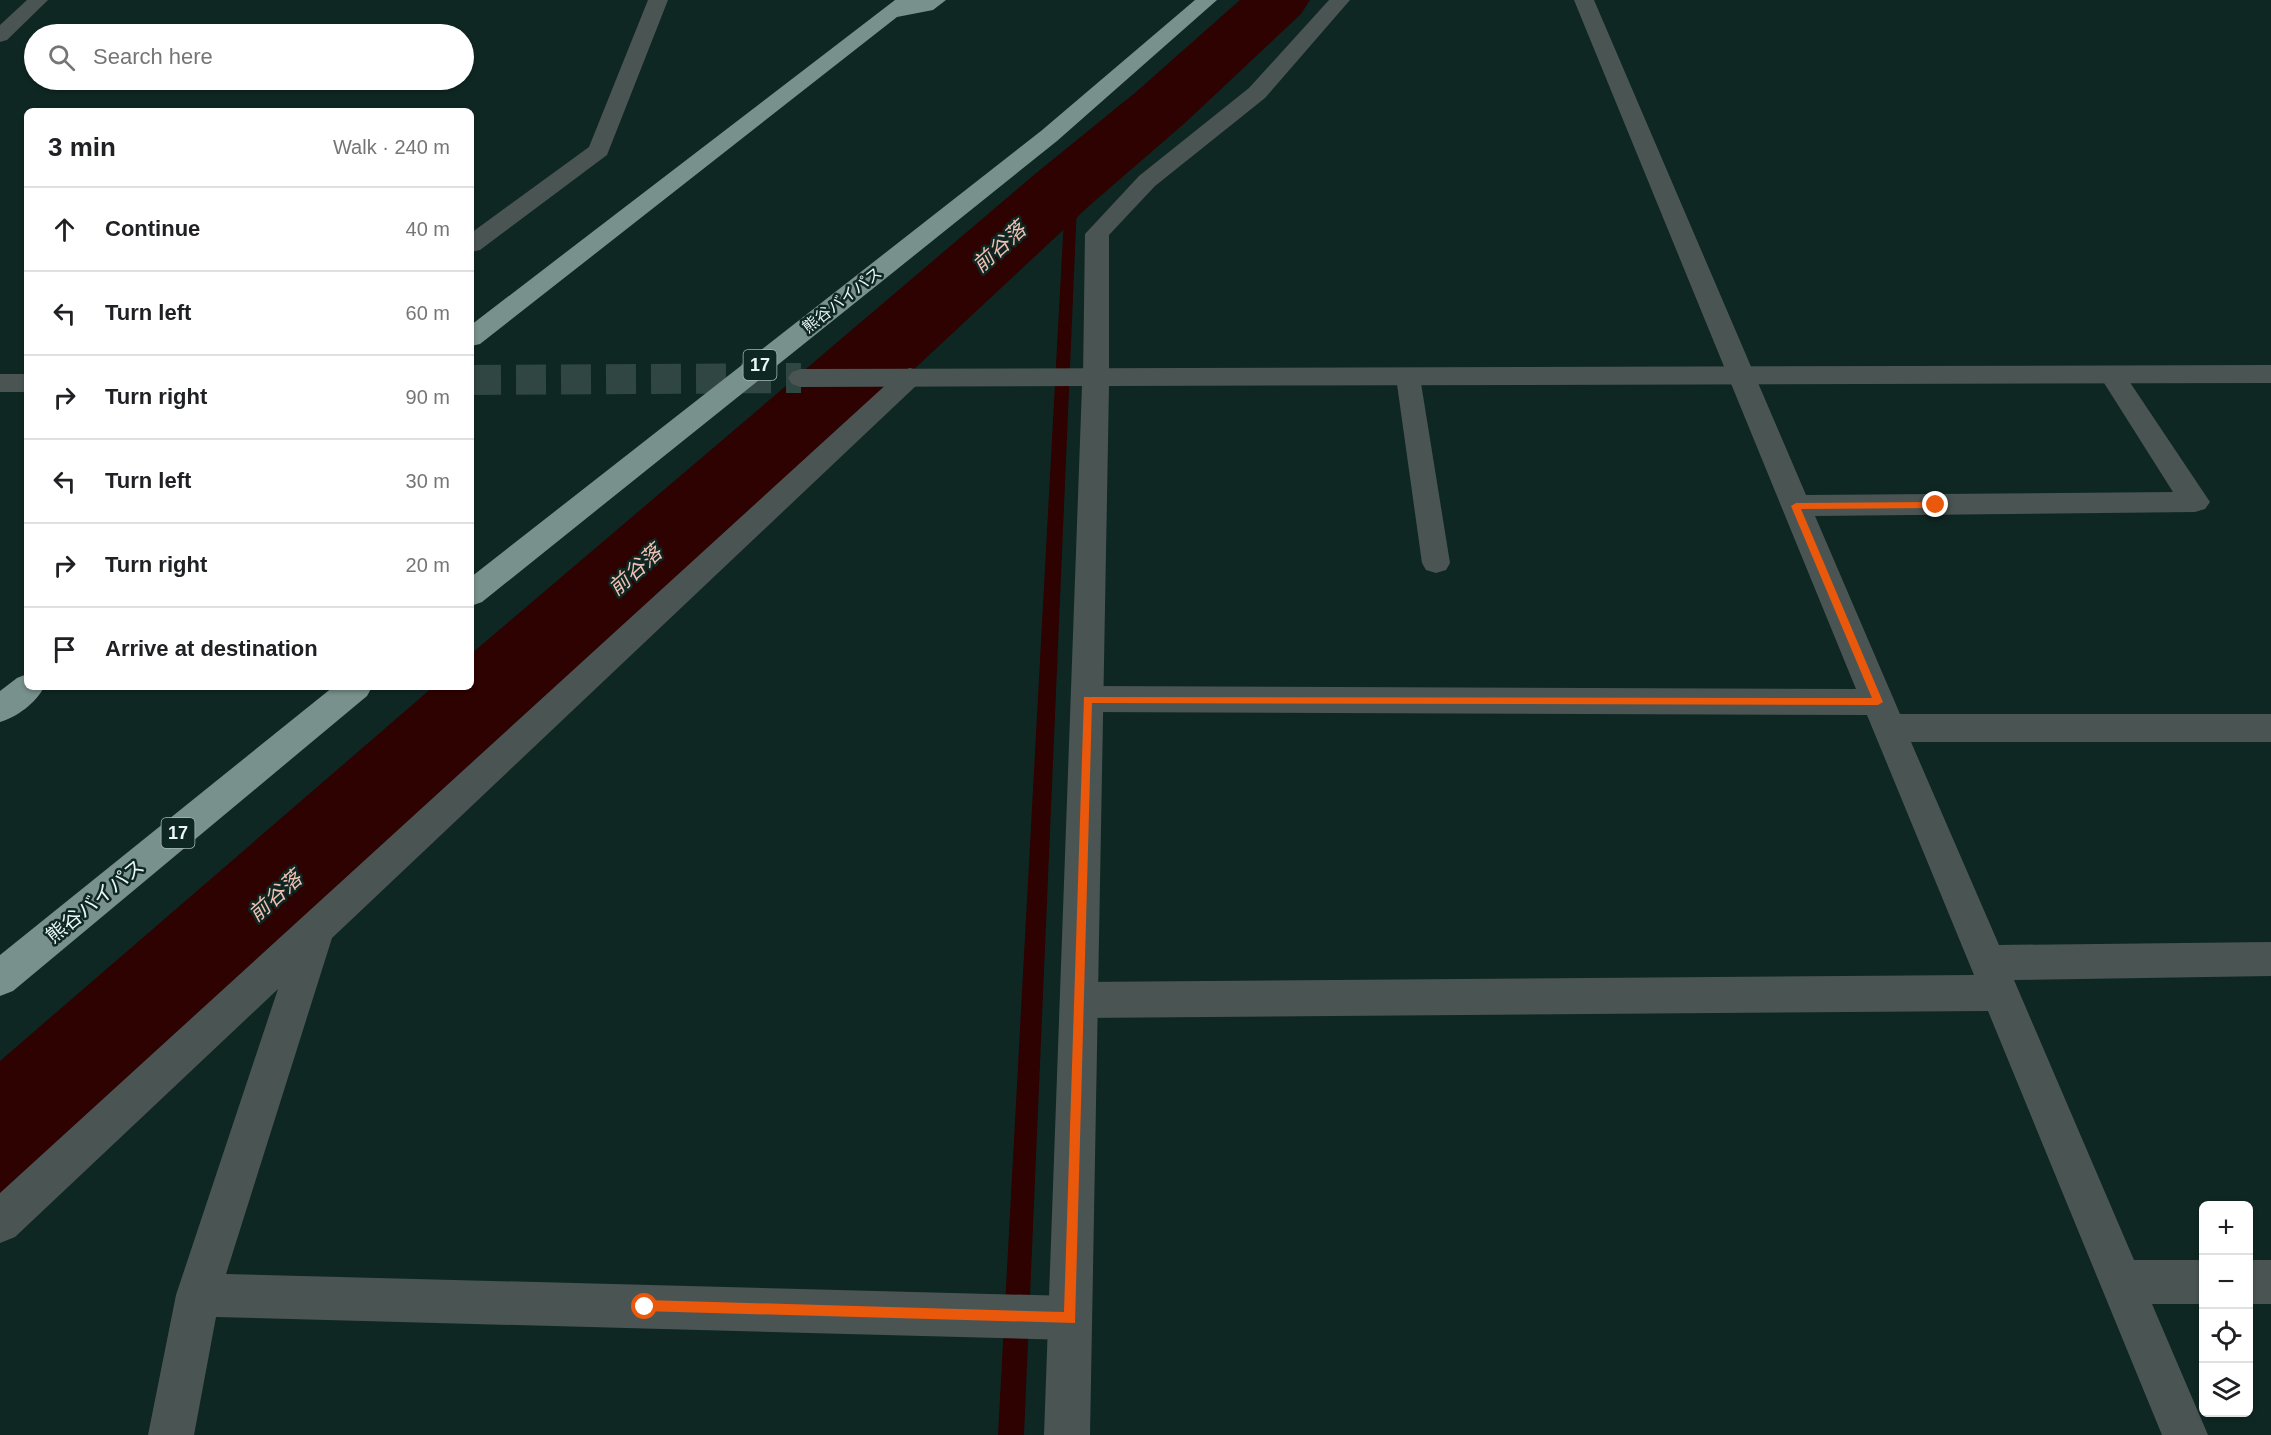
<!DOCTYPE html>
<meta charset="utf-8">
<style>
body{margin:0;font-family:Arial,"Noto Sans JP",sans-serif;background:#f2f2f2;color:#202124}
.controls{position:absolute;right:18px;bottom:18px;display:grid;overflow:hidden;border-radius:9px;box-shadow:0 2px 4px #0004}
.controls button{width:54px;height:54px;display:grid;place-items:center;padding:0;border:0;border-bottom:2px solid #e0e0e0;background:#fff;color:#202124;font:30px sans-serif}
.stop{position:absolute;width:18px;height:18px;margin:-14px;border:4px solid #ea580c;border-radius:50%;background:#fff}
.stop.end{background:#ea580c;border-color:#fff;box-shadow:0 2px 6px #0008}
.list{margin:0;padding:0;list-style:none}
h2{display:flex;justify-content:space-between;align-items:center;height:78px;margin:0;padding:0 24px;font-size:26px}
h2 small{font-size:20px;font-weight:400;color:#757577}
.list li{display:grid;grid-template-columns:39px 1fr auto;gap:18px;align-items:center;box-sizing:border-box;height:84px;padding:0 24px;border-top:2px solid #e0e0e0}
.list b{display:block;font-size:22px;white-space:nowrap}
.list em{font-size:20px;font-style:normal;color:#757577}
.icon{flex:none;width:33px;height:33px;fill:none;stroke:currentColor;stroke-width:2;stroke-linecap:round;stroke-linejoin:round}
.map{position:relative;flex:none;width:2271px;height:1435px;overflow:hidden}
.search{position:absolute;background:#fff;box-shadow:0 2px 4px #0004;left:24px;top:24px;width:450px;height:66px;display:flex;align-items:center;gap:15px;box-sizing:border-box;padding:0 21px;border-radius:33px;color:#757577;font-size:22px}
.panel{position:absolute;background:#fff;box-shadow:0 2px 4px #0004;left:24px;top:108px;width:450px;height:582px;border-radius:9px}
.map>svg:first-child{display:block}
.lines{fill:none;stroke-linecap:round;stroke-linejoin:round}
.stream{fill:#2d0200;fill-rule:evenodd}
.river{fill:#2d0200;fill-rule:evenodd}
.tertiary-tunnel{stroke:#304642;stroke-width:30;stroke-dasharray:30 15;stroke-linecap:butt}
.service{fill:#4a5553;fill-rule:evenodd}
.minor{fill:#4a5553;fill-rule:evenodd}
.tertiary{fill:#4a5553;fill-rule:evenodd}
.trunk{fill:#78918c;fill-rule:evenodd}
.route{fill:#ea580c}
.labels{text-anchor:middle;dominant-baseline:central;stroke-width:5;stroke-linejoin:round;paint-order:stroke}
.far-street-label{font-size:16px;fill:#e8f7f3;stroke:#0f2723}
.shield{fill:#0f2723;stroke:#a7b9b5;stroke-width:1.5}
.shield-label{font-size:18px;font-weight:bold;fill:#e8f7f3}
.street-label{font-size:20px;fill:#e8f7f3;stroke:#0f2723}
.water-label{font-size:21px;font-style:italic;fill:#f2c0b3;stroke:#0f2723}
</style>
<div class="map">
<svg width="2271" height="1435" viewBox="0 0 2271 1435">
<rect width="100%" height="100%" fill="#0f2723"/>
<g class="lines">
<!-- stream -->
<polygon class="stream" points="1072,177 1078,181 1024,1435 998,1435 1066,181"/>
<!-- river -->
<polygon class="river" points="1240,0 1310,0 1301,14 1186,122 1089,206 559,700 47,1195 0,1214 0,1061 433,687 471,687 471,654 1035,174 1136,92"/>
<!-- tertiary-tunnel -->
<polyline class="tertiary-tunnel" points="471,380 801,378"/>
<!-- service -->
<polygon class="service" points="1408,369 1417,371 1420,377 1450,563 1446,570 1436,573 1426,570 1422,563 1396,377 1399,371"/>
<!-- minor -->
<g class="minor">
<polygon points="27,0 48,0 7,40 0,42 0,25"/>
<polygon points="648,0 668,0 607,155 480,250 471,252 471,233 589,147"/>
<polygon points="1329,0 1350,0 1265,98 1155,186 1109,235 1109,378 1105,384 1096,387 1087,384 1083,378 1085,234 1139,176 1249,88"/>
<polygon points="1574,0 1594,0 1806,495 2173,492 2099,375 2103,369 2112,366 2121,369 2210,502 2205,509 2195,512 1815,516 1900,714 2271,714 2271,742 1911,742 1999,945 2271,942 2271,976 2014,980 2134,1260 2204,1260 2204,1304 2152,1304 2208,1435 2162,1435 1988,1011 1079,1018 1065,1013 1060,1000 1065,987 1079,982 1974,975 1867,715 1087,712 1075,708 1071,699 1075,690 1087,686 1856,689"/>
<polygon points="910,368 919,371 923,377 919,383 332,938 226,1274 1070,1296 1086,1302 1092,1318 1086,1334 1070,1340 216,1317 194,1435 148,1435 176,1295 278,989 15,1237 0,1243 0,1193 901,371"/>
<rect x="2248" y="1260" width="23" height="44"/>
</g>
<!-- tertiary -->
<g class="tertiary">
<polygon points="2271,365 2271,383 1109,386 1090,1435 1044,1435 1082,386 801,387 792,384 788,378 792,372 801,369"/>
<rect x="0" y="374" width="27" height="18"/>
</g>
<!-- trunk -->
<g class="trunk">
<polygon points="895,0 946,0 933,10 897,17 480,344 471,346 471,325"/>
<polygon points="1195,0 1217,0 1057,141 482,602 471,606 471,577 1041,131"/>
<path d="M27,674V687H44C36,703 17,717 0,722V691L17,678Z"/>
<polygon points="333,687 372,687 367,696 13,991 0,996 0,955"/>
</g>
</g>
<!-- route -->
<polygon class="route" points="1936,502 1941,505 1936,508 1801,509 1883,702 1878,705 1092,703 1075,1323 641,1311 639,1307 645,1300 1064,1312 1084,697 1872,698 1791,506 1796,503"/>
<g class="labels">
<!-- far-street labels -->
<g class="far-street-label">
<text transform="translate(842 300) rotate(-38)">熊谷バイパス</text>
</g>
<!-- shield labels -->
<g class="shield">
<rect x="743.5" y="350" width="33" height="30" rx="4.5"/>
<rect x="161.5" y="818" width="33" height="30" rx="4.5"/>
</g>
<g class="shield-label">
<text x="760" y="365">17</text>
<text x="178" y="833">17</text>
</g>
<!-- street labels -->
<g class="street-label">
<text transform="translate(95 901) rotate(-39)">熊谷バイパス</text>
</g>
<!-- water labels -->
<g class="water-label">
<text transform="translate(999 247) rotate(-42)">前谷落</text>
<text transform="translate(635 570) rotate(-42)">前谷落</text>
<text transform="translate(275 896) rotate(-42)">前谷落</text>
</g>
</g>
</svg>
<div class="controls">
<button>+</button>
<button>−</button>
<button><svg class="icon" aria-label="locate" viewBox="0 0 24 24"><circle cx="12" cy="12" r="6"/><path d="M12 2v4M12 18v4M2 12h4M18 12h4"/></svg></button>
<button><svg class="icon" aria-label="layers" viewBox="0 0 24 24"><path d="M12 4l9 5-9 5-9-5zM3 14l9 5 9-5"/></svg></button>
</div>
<div class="stop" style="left:645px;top:1307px"></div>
<div class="stop end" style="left:1936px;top:505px"></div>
<div class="search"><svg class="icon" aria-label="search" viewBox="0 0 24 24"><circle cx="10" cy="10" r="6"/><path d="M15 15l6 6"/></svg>Search here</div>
<section class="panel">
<h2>3 min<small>Walk · 240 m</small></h2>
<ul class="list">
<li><svg class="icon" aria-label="ahead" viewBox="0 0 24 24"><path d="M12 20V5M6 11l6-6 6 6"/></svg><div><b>Continue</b></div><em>40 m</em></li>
<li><svg class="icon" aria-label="left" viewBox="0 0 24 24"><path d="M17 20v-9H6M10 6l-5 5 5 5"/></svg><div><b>Turn left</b></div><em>60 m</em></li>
<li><svg class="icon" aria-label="right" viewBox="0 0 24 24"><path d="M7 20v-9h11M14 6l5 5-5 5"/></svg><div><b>Turn right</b></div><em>90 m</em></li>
<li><svg class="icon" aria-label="left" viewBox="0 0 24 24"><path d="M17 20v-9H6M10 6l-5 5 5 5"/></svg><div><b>Turn left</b></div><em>30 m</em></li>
<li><svg class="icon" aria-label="right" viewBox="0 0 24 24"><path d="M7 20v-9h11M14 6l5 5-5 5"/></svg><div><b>Turn right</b></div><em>20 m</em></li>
<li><svg class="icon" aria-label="arrive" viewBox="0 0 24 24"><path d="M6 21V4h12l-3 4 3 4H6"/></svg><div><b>Arrive at destination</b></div></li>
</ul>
</section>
</div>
